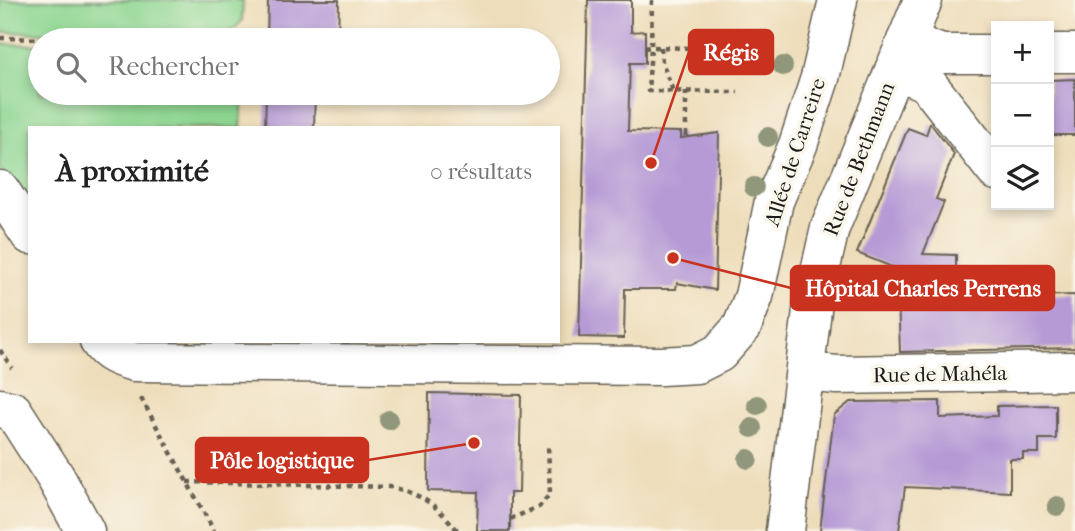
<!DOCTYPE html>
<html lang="fr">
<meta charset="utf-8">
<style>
body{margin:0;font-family:"IM FELL French Canon",serif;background:#f2f2f2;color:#222}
.controls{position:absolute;right:21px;top:21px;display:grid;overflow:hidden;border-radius:0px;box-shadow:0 4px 10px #0003}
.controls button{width:63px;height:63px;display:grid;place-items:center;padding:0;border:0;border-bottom:2px solid #e0e0e0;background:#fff;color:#222;font:35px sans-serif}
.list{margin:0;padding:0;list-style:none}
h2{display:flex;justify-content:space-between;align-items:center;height:91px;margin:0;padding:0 28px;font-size:30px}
h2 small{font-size:23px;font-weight:400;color:#767676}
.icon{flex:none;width:38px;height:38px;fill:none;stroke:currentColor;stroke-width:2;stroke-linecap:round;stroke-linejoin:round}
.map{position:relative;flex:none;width:1075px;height:531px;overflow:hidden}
.search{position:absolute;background:#fff;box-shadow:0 4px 10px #0003;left:28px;top:28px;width:532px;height:77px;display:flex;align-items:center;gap:18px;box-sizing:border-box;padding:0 24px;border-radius:38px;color:#767676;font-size:26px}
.panel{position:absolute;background:#fff;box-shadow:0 4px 10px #0003;left:28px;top:126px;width:532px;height:217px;border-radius:0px}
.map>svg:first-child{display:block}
.green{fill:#8dd591;stroke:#547856;stroke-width:2}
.building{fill:#b59ad5}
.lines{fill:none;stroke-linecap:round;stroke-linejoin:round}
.minor-casing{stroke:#666053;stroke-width:41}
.path{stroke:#666053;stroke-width:4.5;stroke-dasharray:5 5;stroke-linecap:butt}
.minor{stroke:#fff;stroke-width:38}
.tree{fill:#90977a}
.labels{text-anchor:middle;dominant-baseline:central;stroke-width:7;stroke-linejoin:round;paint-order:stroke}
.street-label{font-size:21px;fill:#1c1c1c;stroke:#fbf7ec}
.leader{fill:none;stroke:#c8321e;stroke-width:2.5}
.callout-dot{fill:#c8321e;stroke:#fbf7ec;stroke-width:2.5}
.callout{fill:#c8321e;stroke:#c8321e;stroke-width:2.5}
.callout-label{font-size:23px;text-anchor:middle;font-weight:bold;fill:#fff}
</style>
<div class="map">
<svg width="1075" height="531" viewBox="0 0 1075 531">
<rect width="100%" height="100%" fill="#fbf7ec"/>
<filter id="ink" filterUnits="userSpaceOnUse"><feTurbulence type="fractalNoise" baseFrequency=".0143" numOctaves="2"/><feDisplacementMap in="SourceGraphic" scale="14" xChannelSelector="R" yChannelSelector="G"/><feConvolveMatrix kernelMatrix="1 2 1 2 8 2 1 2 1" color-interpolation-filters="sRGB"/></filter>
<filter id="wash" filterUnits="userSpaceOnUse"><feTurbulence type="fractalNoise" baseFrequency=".00686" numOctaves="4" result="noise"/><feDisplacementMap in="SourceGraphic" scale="28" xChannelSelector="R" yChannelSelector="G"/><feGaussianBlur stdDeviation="1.57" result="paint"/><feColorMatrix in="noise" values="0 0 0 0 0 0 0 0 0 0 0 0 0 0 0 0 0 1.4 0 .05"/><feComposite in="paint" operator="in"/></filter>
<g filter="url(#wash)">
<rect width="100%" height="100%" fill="#eeddba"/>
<!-- green -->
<g class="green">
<polygon points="0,0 243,0 242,21 234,29 216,37 0,32"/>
<polygon points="0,44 40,45 40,93 243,93 241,128 30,128 30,214 0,169"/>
</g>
<g id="blocks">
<!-- building -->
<g class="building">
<polygon points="268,0 339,0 338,40 267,40"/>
<polygon points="588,0 631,0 631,32 645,31 645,63 630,63 628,131 681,132 681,138 719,133 715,290 677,283 676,289 625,289 624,338 579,337"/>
<polygon points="1075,79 1075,135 1049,135 1049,80"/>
<polygon points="266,93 315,93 314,128 265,128"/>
<polygon points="930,123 954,154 936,199 944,202 923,254 956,255 956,288 969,288 970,297 1075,295 1075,348 900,352 897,269 857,253 908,128 926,135"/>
<polygon points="429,393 521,395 519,493 510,493 510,531 477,531 478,492 428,491"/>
<polygon points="940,401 940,418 997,416 997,406 1056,405 1056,439 1039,439 1039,453 1023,453 1023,459 1010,459 1010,492 905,487 899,531 820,531 834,415 850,402"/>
</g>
</g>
</g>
<g filter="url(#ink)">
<use href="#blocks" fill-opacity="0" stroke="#666053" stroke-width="2"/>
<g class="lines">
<!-- minor casing -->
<g class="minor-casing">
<g id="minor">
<polyline points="906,41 942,54 996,54"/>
<polyline points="1049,53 1075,53"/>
<polyline points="894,70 926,82 996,171"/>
<polyline points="0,190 30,235"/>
<path d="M99,341C107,354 120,358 134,362L661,366L697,364L719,353L742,327L754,296L774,201L798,145L820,78L838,0"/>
<polyline points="805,372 837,375 1075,371"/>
<polyline points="0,408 13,411 56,478 85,531"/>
<polyline points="785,531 813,302 830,228 923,0"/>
</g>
</g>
<!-- path -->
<g class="path">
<polyline points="652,0 651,47 736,49"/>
<polyline points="0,38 93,40"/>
<polyline points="661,47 662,62 673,91"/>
<polyline points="644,48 651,47 648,91 738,92"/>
<polyline points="686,91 686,137"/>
<polyline points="0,350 12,368"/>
<polyline points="141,398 214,531"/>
<path d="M187,482L392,487C425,496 436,505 458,531"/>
<polyline points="510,519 539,507 550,494 548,444"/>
</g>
<!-- minor -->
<use href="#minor" class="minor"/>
</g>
<!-- trees -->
<g class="tree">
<circle cx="783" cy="66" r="10"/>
<circle cx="768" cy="137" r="10"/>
<circle cx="754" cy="187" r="10"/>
<circle cx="757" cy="405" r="10"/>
<circle cx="389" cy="420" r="10"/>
<circle cx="752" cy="428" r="10"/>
<circle cx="748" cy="459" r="10"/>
<circle cx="1057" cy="506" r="10"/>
</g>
</g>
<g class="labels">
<!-- street labels -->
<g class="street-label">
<text transform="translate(795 152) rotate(-72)">Allée de Carreire</text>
<text transform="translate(859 159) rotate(-69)">Rue de Bethmann</text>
<text transform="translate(940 374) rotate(-1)">Rue de Mahéla</text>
</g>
</g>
<!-- callouts -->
<path class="leader" d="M651 163L689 52M673 258L791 288M474 443L368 460"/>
<g class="callout-dot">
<circle cx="651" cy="163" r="7"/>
<circle cx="673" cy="258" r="7"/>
<circle cx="474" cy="443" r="7"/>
</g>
<g class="callout">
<rect x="689" y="30" width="84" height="44" rx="7"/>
<rect x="791" y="266" width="263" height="44" rx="7"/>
<rect x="196" y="438" width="172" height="44" rx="7"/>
</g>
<g class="callout-label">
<text x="731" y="60">Régis</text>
<text x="923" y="296">Hôpital Charles Perrens</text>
<text x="282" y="468">Pôle logistique</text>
</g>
</svg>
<div class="controls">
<button>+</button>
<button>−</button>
<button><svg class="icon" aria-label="layers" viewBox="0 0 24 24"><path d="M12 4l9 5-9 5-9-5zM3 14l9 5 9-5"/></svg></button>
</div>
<div class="search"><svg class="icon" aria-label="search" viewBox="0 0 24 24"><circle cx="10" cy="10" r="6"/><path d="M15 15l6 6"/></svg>Rechercher</div>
<section class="panel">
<h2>À proximité<small>0 résultats</small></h2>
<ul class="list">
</ul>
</section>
</div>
